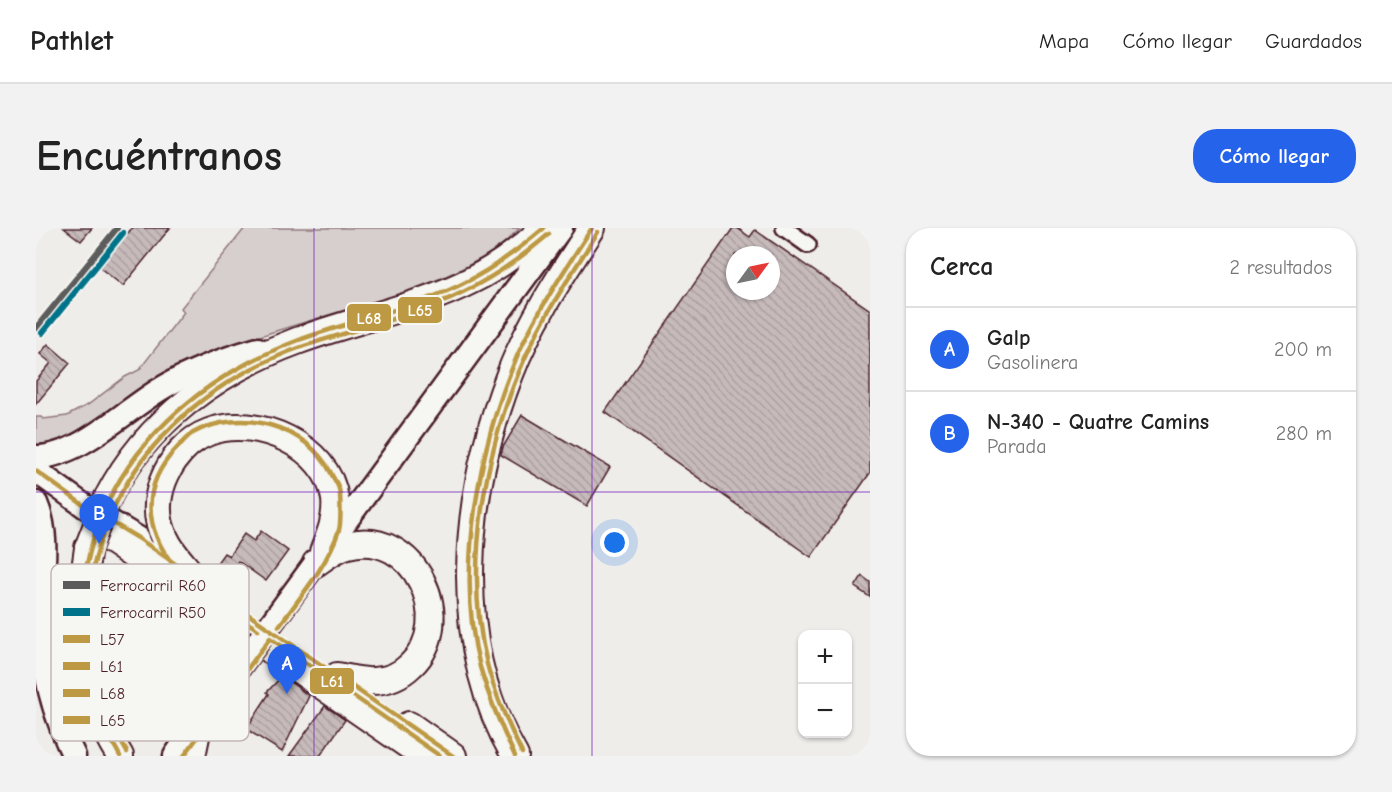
<!DOCTYPE html>
<html lang="es">
<meta charset="utf-8">
<style>
body{margin:0;font-family:"Comic Neue",sans-serif;background:#f2f2f2;color:#222}
.controls{position:absolute;right:18px;bottom:18px;display:grid;overflow:hidden;border-radius:12px;box-shadow:0 2px 4px #0004}
.controls button{width:54px;height:54px;display:grid;place-items:center;padding:0;border:0;border-bottom:2px solid #e0e0e0;background:#fff;color:#222;font:30px sans-serif}
.compass{position:absolute;left:690px;top:18px;width:54px;height:54px;border-radius:50%;background:#fff;box-shadow:0 2px 4px #0004;rotate:57deg}
.you{position:absolute;left:579px;top:315px;width:21px;height:21px;margin:-15px;border:4px solid #fff;border-radius:50%;background:#1a73e8;box-shadow:0 0 0 9px #1a73e833}
.badge{display:grid;place-items:center;width:39px;height:39px;border-radius:50%;background:#2563eb;color:#fff;font-size:20px;font-weight:700}
.pin{position:absolute;translate:-50% -50px;filter:drop-shadow(0 2px 3px #0008)}
.pin::after{content:'';position:absolute;top:32px;width:21px;height:18px;background:inherit;clip-path:polygon(0 0,100% 0,50% 100%)}
.list{margin:0;padding:0;list-style:none}
h2{display:flex;justify-content:space-between;align-items:center;height:78px;margin:0;padding:0 24px;font-size:26px}
h2 small{font-size:20px;font-weight:400;color:#767676}
.list li{display:grid;grid-template-columns:39px 1fr auto;gap:18px;align-items:center;box-sizing:border-box;height:84px;padding:0 24px;border-top:2px solid #e0e0e0}
.list b{display:block;font-size:22px;white-space:nowrap}
.list p{margin:0;font-size:20px;white-space:nowrap;color:#767676}
.list em{font-size:20px;font-style:normal;color:#767676}
.map{position:relative;flex:none;width:834px;height:528px;overflow:hidden;border-radius:24px}
header{display:flex;align-items:center;gap:36px;box-sizing:border-box;height:84px;padding:0 30px;background:#fff;border-bottom:2px solid #e0e0e0}
header strong{font-size:28px}
nav{display:flex;gap:33px;margin-inline-start:auto;font-size:21px}
.intro{display:flex;align-items:center;justify-content:space-between;box-sizing:border-box;height:144px;padding:0 36px}
h1{margin:0;font-size:42px}
.button{padding:15px 27px;border-radius:24px;background:#2563eb;color:#fff;font-size:21px;font-weight:700}
main{display:flex;gap:36px;padding:0 36px}
aside{flex:1;background:#fff;border-radius:24px;box-shadow:0 2px 4px #0004}
.map>svg:first-child{display:block}
.grass{fill:#d7cfce;stroke:#90777c;stroke-width:1.5}
.building{fill:url(#building-back-hatch);stroke:#4a1f2b;stroke-width:1.5;fill-rule:evenodd}
.lines{fill:none;stroke-linecap:round;stroke-linejoin:round}
.street-casing{stroke:#4a1f2b;stroke-width:20}
.primary-casing{stroke:#4a1f2b;stroke-width:27}
.highway-casing{stroke:#4a1f2b;stroke-width:30}
.street{stroke:#f6f6f2;stroke-width:15}
.primary{stroke:#f6f6f2;stroke-width:22}
.highway{stroke:#f6f6f2;stroke-width:26}
.primary-bridge-casing{stroke:#4a1f2b;stroke-width:27;stroke-linecap:butt}
.highway-bridge-casing{stroke:#4a1f2b;stroke-width:30;stroke-linecap:butt}
.primary-bridge{stroke:#f6f6f2;stroke-width:22}
.highway-bridge{stroke:#f6f6f2;stroke-width:26}
.bus-1-casing{stroke:#f6f6f2;stroke-width:9}
.bus-2-casing{stroke:#f6f6f2;stroke-width:9}
.bus-3-casing{stroke:#f6f6f2;stroke-width:9}
.bus-4-casing{stroke:#f6f6f2;stroke-width:9}
.bus-1{stroke:#bc9942;stroke-width:4.5}
.bus-2{stroke:#bc9942;stroke-width:4.5}
.bus-3{stroke:#bc9942;stroke-width:4.5}
.bus-4{stroke:#bc9942;stroke-width:4.5}
.rail-1-casing{stroke:#f6f6f2;stroke-width:10}
.rail-2-casing{stroke:#f6f6f2;stroke-width:10}
.rail-1{stroke:#5b5b5b;stroke-width:6}
.rail-2{stroke:#00738a;stroke-width:6}
.grid{fill:none;stroke:#7b2cbf;stroke-width:1.5;stroke-opacity:0.55}
.key{fill:#f6f6f2;stroke:#c2b6b6;stroke-width:1.5}
.key-label{font-size:16px;fill:#4a1f2b}
.line-badge{stroke:#f6f6f2;stroke-width:2}
.badge-label{font-size:16px;text-anchor:middle;font-weight:bold;fill:#fff}
</style>
<header>
<strong>Pathlet</strong>
<nav><a>Mapa</a><a>Cómo llegar</a><a>Guardados</a></nav>
</header>
<div class="intro"><h1>Encuéntranos</h1><a class="button">Cómo llegar</a></div>
<main>
<div class="map">
<svg width="834" height="528" viewBox="0 0 834 528">
<defs>
<pattern id="building-back-hatch" width="6" height="6" patternUnits="userSpaceOnUse" patternTransform="scale(1.5)"><rect width="6" height="6" fill="#c6babb"/><path d="M-1 5l2 2M0 0l6 6M5-1l2 2" fill="none" stroke="#ac9fa1"/></pattern>
</defs>
<rect width="100%" height="100%" fill="#efedea"/>
<filter id="ink" filterUnits="userSpaceOnUse"><feTurbulence type="fractalNoise" baseFrequency=".0167" numOctaves="2"/><feDisplacementMap in="SourceGraphic" scale="12" xChannelSelector="R" yChannelSelector="G"/><feConvolveMatrix kernelMatrix="1 2 1 2 8 2 1 2 1" color-interpolation-filters="sRGB"/></filter>
<g filter="url(#ink)">
<!-- grass -->
<path class="grass" d="M209,0H484C476,7 469,15 460,21C415,51 361,67 309,82C263,96 216,109 171,126C119,146 78,182 31,210L13,217L0,219V189H5L7,191L31,188L53,176L89,149L103,142L148,84L145,80Z"/>
<!-- building -->
<g class="building">
<polygon points="28,0 56,0 45,13"/>
<polygon points="96,0 134,0 87,58 64,40"/>
<path d="M697,0H701L714,9L719,2L834,82V245L775,329L569,184ZM699,27H735V63H699Z"/>
<polygon points="12,116 34,135 0,176 0,153 15,135 4,126"/>
<polygon points="486,187 574,239 551,278 465,227 467,219"/>
<polygon points="225,303 252,323 230,353 202,333 192,349 178,339 188,325 193,328 208,306 218,313"/>
<polygon points="826,348 834,354 834,369 819,359"/>
<polygon points="246,448 273,468 246,524 210,501 233,466 231,464"/>
<polygon points="289,478 309,492 284,528 253,528"/>
</g>
<g class="lines">
<!-- street casing -->
<g class="street-casing">
<polyline id="street" points="748,0 772,17"/>
</g>
<!-- primary casing -->
<g class="primary-casing">
<g id="primary">
<path d="M0,229C44,229 91,180 128,159C157,142 190,130 222,121"/>
<polyline points="0,243 50,279 102,310"/>
<path d="M0,275C16,312 4,355 5,394C6,441 17,486 38,528"/>
<polyline points="293,316 525,0"/>
<polyline points="139,528 162,495"/>
</g>
</g>
<!-- highway casing -->
<g class="highway-casing">
<g id="highway">
<path d="M72,269C111,193 182,142 261,113C320,91 382,80 438,51C464,38 487,20 508,0"/>
<polyline points="72,310 388,528"/>
<path d="M52,320C40,396 42,461 84,528"/>
<path d="M280,335C290,328 300,320 312,317C378,299 422,393 375,437C365,447 351,453 337,453C325,454 313,450 301,448"/>
<path d="M156,347C147,336 135,324 129,310C120,292 120,272 127,253C135,232 151,212 173,204C220,186 292,218 299,271C301,290 294,307 287,324"/>
<polyline points="373,497 417,528"/>
<polyline points="156,528 163,494"/>
<path d="M479,528C412,413 428,265 474,146C494,94 526,46 556,0"/>
</g>
</g>
<!-- street -->
<use href="#street" class="street"/>
<!-- primary -->
<use href="#primary" class="primary"/>
<!-- highway -->
<use href="#highway" class="highway"/>
<!-- primary-bridge casing -->
<g class="primary-bridge-casing">
<polyline id="primary-bridge" points="163,494 278,337"/>
</g>
<!-- highway-bridge casing -->
<g class="highway-bridge-casing">
<polyline id="highway-bridge" points="52,320 72,269"/>
</g>
<!-- primary-bridge -->
<use href="#primary-bridge" class="primary-bridge"/>
<!-- highway-bridge -->
<use href="#highway-bridge" class="highway-bridge"/>
<!-- bus-1 casing -->
<g class="bus-1-casing">
<polyline id="bus-1" points="0,243 50,279 102,310 417,528"/>
</g>
<!-- bus-2 casing -->
<g class="bus-2-casing">
<g id="bus-2">
<path d="M222,402C194,382 160,365 139,339C107,300 105,257 141,220C146,215 151,208 157,205C205,179 270,197 295,245C297,250 302,256 303,261C305,268 305,295 303,302C291,338 265,368 243,398"/>
<polyline points="148,528 234,410 404,528"/>
</g>
</g>
<!-- bus-3 casing -->
<g class="bus-3-casing">
<g id="bus-3">
<path d="M84,528C48,465 35,393 54,323C81,219 165,149 263,112C315,93 371,82 422,58C454,43 481,23 508,0"/>
<path d="M479,528C465,499 453,470 444,439C419,344 443,215 482,126C502,82 529,41 556,0"/>
</g>
</g>
<!-- bus-4 casing -->
<g class="bus-4-casing">
<g id="bus-4">
<path d="M91,524C56,465 42,395 60,328C88,224 169,153 268,118C321,100 377,89 427,64C459,49 486,29 513,6"/>
<path d="M486,525C472,496 459,467 451,436C427,339 449,219 489,130C509,85 536,45 562,4"/>
</g>
</g>
<!-- bus-1 -->
<use href="#bus-1" class="bus-1"/>
<!-- bus-2 -->
<use href="#bus-2" class="bus-2"/>
<!-- bus-3 -->
<use href="#bus-3" class="bus-3"/>
<!-- bus-4 -->
<use href="#bus-4" class="bus-4"/>
<!-- rail-1 casing -->
<g class="rail-1-casing">
<polyline id="rail-1" points="0,100 81,0"/>
</g>
<!-- rail-2 casing -->
<g class="rail-2-casing">
<polyline id="rail-2" points="6,105 87,5"/>
</g>
<!-- rail-1 -->
<use href="#rail-1" class="rail-1"/>
<!-- rail-2 -->
<use href="#rail-2" class="rail-2"/>
</g>
</g>
<!-- grid -->
<path class="grid" d="M278,0V528M556,0V528M0,264H834"/>
<!-- legend -->
<rect x="15" y="336" width="198" height="177" rx="9" class="key"/>
<rect x="27" y="353" width="27" height="8" fill="#5b5b5b"/>
<rect x="27" y="380" width="27" height="8" fill="#00738a"/>
<rect x="27" y="407" width="27" height="8" fill="#bc9942"/>
<rect x="27" y="434" width="27" height="8" fill="#bc9942"/>
<rect x="27" y="461" width="27" height="8" fill="#bc9942"/>
<rect x="27" y="488" width="27" height="8" fill="#bc9942"/>
<g class="key-label">
<text x="64" y="363">Ferrocarril R60</text>
<text x="64" y="390">Ferrocarril R50</text>
<text x="64" y="417">L57</text>
<text x="64" y="444">L61</text>
<text x="64" y="471">L68</text>
<text x="64" y="498">L65</text>
</g>
<g class="line-badge">
<rect x="361" y="68" width="46" height="28" rx="6" fill="#bc9942"/>
<rect x="310" y="75" width="46" height="29" rx="6" fill="#bc9942"/>
<rect x="273" y="439" width="46" height="28" rx="6" fill="#bc9942"/>
</g>
<g class="badge-label">
<text x="384" y="88">L65</text>
<text x="333" y="96">L68</text>
<text x="296" y="459">L61</text>
</g>
</svg>
<div class="controls">
<button>+</button>
<button>−</button>
</div>
<svg class="compass" viewBox="-18 -18 36 36"><path d="M0-13l5 13h-10z" fill="#e53935"/><path d="M0 13l5-13h-10z" fill="#767676"/></svg>
<div class="you"></div>
<div class="pin badge" style="left:251px;top:466px">A</div>
<div class="pin badge" style="left:63px;top:316px">B</div>
</div>
<aside>
<h2>Cerca<small>2 resultados</small></h2>
<ul class="list">
<li><span class="badge">A</span><div><b>Galp</b><p>Gasolinera</p></div><em>200 m</em></li>
<li><span class="badge">B</span><div><b>N-340 - Quatre Camins</b><p>Parada</p></div><em>280 m</em></li>
</ul>
</aside>
</main>
